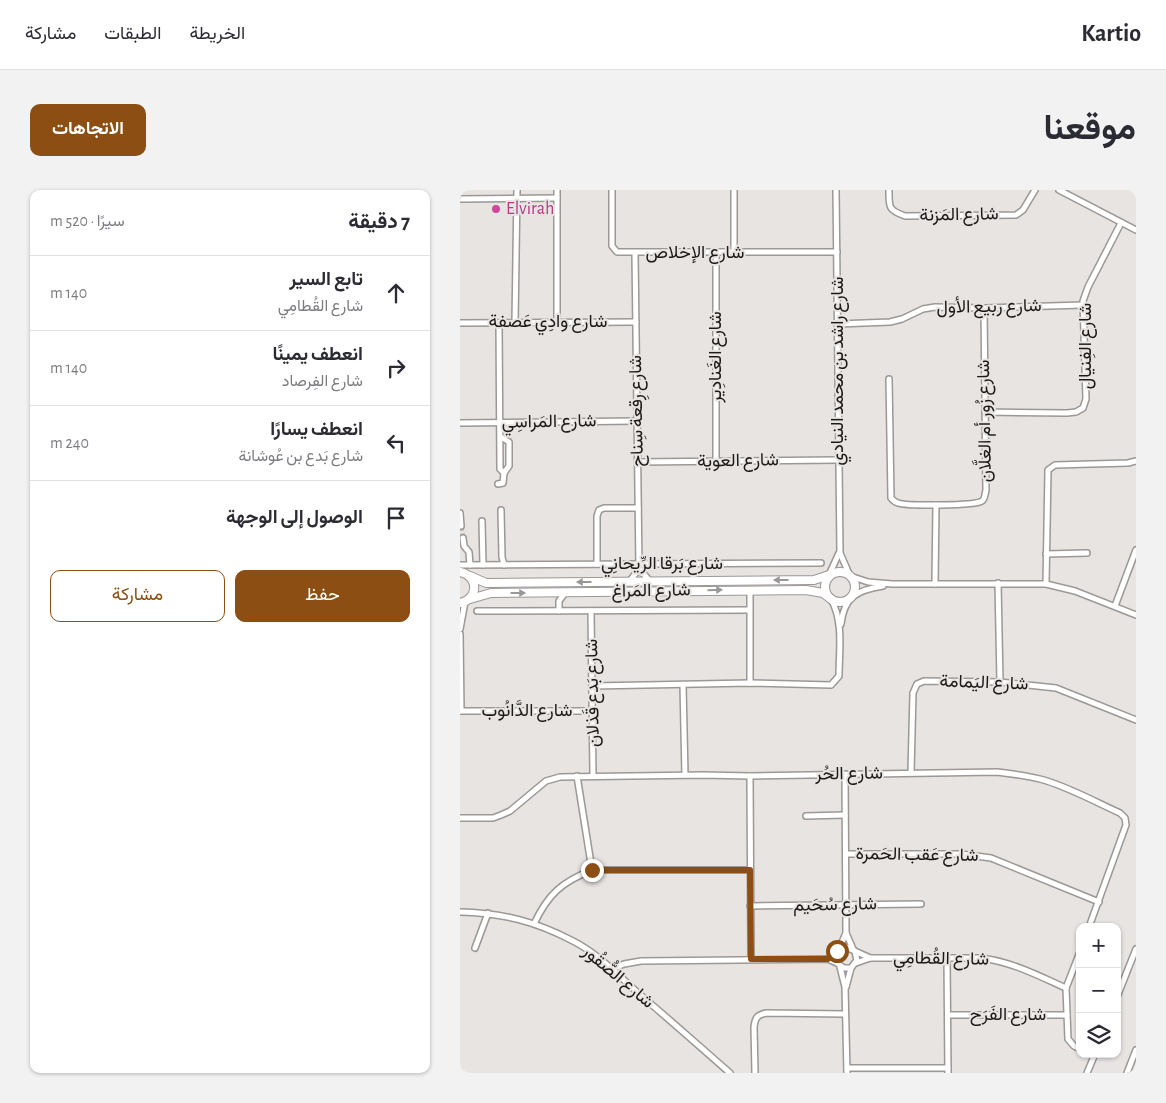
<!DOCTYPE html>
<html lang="ar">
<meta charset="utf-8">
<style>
body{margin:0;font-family:"Alegreya Sans",Vazirmatn,sans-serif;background:#f2f2f3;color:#2b2b33;direction:rtl}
.controls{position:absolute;right:15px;bottom:15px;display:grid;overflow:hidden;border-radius:10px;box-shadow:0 1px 4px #0004}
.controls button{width:45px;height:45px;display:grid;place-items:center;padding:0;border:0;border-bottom:1px solid #e1e1e2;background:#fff;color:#2b2b33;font:25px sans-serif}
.stop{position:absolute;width:15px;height:15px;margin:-11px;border:4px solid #8c4e12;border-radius:50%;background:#fff}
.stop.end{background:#8c4e12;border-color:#fff;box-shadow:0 1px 5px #0008}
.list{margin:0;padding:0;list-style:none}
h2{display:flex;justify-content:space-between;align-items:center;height:65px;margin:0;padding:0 20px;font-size:21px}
h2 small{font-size:16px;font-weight:400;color:#7c7c81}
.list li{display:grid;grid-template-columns:32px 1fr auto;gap:15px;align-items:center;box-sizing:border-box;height:75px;padding:0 20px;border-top:1px solid #e1e1e2}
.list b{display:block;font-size:19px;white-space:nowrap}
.list p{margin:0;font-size:16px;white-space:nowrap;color:#7c7c81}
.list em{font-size:16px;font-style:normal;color:#7c7c81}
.actions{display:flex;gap:10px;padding:15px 20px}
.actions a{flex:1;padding:11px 0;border:1px solid #8c4e12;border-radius:10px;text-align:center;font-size:18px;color:#8c4e12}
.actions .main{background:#8c4e12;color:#fff}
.icon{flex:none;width:28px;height:28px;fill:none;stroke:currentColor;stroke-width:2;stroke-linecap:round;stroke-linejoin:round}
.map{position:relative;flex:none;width:676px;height:883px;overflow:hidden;direction:ltr;border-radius:10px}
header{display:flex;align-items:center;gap:30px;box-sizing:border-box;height:70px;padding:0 25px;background:#fff;border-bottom:1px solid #e1e1e2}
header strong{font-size:24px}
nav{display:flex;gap:28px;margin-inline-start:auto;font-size:18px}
.intro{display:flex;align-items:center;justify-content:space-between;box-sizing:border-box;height:120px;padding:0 30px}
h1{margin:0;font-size:35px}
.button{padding:12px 22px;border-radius:10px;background:#8c4e12;color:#fff;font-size:18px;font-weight:700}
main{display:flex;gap:30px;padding:0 30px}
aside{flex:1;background:#fff;border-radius:10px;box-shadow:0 1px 4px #0004}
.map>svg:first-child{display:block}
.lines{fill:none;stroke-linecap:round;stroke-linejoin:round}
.street-tunnel{stroke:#bebcba;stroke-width:5;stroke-dasharray:5 2.5;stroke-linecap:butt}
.street-casing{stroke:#9b9896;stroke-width:8}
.secondary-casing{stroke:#9b9896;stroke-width:10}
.street{stroke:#fff;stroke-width:5}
.secondary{stroke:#fff;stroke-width:8}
.oneway{fill:#989898}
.route{stroke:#8c4e12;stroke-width:6}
.hotel-dot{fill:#d1479c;stroke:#e7e4e2;stroke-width:2}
.labels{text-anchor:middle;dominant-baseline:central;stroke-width:4;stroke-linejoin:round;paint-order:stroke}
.hotel-label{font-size:18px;fill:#b23c85;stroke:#e7e4e2;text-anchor:start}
.street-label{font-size:18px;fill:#1b1a19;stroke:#e7e4e2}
</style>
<header>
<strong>Kartio</strong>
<nav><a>الخريطة</a><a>الطبقات</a><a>مشاركة</a></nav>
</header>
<div class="intro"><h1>موقعنا</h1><a class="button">الاتجاهات</a></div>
<main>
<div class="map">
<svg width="676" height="883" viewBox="0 0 676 883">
<rect width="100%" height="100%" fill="#e7e4e2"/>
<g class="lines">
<!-- street-tunnel -->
<polyline class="street-tunnel" points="1,336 3,348"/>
<!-- street casing -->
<g class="street-casing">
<g id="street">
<polyline points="97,0 97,132"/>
<polyline points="152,0 152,56 157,62 377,62"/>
<polyline points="274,0 274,63"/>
<polyline points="376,0 380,363 390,386 408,392 432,394 586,394 615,401 676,425"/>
<path d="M429,0C429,17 428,20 445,26L556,25L563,20L575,0"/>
<polyline points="599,0 676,40"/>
<polyline points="0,9 97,8"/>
<polyline points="256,63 256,271"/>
<polyline points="0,133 176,132"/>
<polyline points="55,133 57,0"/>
<polyline points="378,134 430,132 442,129 463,119 475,117 524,118 623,115"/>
<path d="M429,189L431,308C434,311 434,312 438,313C447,316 515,316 522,311C525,309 525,304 526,300L524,118"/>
<polyline points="525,222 607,223 616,222 623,218 626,209 623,111 628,97 661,33"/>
<polyline points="0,233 177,231"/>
<polyline points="41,247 49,252 49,276 44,283"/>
<polyline points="178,272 378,270"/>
<polyline points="38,294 43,293 44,283 40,279 39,133"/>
<polyline points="41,320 42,367 44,375"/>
<polyline points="0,323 1,336"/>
<polyline points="22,331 23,375"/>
<polyline points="3,348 4,356 9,362 10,375"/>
<polyline points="586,364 627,363"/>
<polyline points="137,374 137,326 139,320 144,318 178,318"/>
<polyline points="0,375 361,373"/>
<polyline points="179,379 190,391"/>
<polyline points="369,385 379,363"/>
<polyline points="169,392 179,379 175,63"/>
<polyline points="538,393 540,492"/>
<polyline points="475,394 476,315"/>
<polyline points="586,394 588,280 595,275 668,273 676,271"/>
<polyline points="290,400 290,493"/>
<polyline points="655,416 676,360"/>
<polyline points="17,421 289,420"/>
<polyline points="99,421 99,411 105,403"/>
<polyline points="131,421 133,586"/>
<path d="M381,434C384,407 397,400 423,396"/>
<polyline points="0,439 5,412"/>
<polyline points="0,444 1,521"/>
<polyline points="223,495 225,585"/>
<path d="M133,496L290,493L371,495L379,486C379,461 384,432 371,409"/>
<polyline points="0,521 133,521"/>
<polyline points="451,582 453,503 457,494 464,491 540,492 596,498 676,530"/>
<polyline points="385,584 386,743 393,759"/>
<polyline points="117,586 132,680"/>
<polyline points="290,586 291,769"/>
<polyline points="346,626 385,625"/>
<path d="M0,628H33L41,625L50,621L86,591L100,587L243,585L290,586L537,582C554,584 571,586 587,591C612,599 636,612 660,623L665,628L666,635L629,737"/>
<polyline points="386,664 501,664 531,668 639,712"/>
<polyline points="290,716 461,714"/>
<path d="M0,722C42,723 75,731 113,751C137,763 158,785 178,803C209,829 239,856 270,883"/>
<path d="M74,734C88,704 102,692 132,680H290"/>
<polyline points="15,758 28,723"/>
<polyline points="379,759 386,743"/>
<polyline points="395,762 397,770 391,778 384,778 377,773 376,763 379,759 386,757 410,768"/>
<polyline points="620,762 606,798 608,849 614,856 620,859"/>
<polyline points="487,768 488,883"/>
<path d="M396,773L410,768H522C552,772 579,786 606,798"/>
<polyline points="380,777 385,797 387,883"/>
<polyline points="152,779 164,774 181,771 368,769 377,773"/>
<polyline points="386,797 391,778"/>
<polyline points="657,807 676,759"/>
<polyline points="489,825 607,825"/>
<polyline points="387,878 488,878"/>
<path d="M295,883L294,837C295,828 297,825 306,823L385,824"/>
<polyline points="627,883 635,864"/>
<polyline points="667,883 676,860"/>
</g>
</g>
<!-- secondary casing -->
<g class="secondary-casing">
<g id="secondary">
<circle cx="380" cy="397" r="15"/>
<path d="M0,382C19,386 19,409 0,413"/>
<polyline points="10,386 26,393 354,390 369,385"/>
<polyline points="10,409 31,403 346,400 363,403 371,409"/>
</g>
</g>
<!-- street -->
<use href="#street" class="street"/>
<!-- secondary -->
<use href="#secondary" class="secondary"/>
</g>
<!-- one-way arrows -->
<defs><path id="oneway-solid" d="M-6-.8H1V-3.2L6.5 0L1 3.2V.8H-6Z" transform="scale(1.25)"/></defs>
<g class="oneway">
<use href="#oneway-solid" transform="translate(321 390) rotate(180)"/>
<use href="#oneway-solid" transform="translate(124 392) rotate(180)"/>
<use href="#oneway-solid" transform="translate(255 400) rotate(-1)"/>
<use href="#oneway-solid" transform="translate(58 403)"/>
</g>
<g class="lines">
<!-- route -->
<polyline class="route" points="132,680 290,680 291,769 368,769 377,761"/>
</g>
<!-- markers -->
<circle class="hotel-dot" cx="36" cy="19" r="5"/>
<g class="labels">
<!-- hotel labels -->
<g class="hotel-label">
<text x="46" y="19">Elvirah</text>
</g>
<!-- street labels -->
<g class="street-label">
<text transform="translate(499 25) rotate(-1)">شارع المَزنة</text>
<text x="235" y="63">شارع الإخلاص</text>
<text transform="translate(529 117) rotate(-1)">شارع ربيع الأول</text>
<text x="88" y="132">شارع وادِي عَصفة</text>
<text transform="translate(626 156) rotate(-90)">شارع الفِنيال</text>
<text transform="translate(256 167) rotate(-90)">شارع الغَنادِير</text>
<text transform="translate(378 181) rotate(-90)">شارع راشد بن محمد النيادي</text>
<text transform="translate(177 221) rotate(-91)">شارع رِقعة سِناح</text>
<text transform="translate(525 231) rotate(-91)">شارع زُور أم الغلَّان</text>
<text transform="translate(89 232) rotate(-1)">شارع المَراسِي</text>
<text transform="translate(278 271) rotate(-1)">شارع العوية</text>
<text x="202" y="374">شارع بَرقا الرِّيحانِي</text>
<text transform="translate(191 401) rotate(-1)">شارع المَراغ</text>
<text transform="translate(524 493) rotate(2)">شارع اليَمامة</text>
<text transform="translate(133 503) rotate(-91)">شارع بَدع قَذلان</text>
<text x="67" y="521">شارع الدَّانُوب</text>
<text transform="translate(389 584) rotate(-1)">شارع الحُر</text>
<text transform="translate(457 665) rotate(1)">شارع عَقب الحَمرة</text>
<text transform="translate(375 715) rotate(-1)">شارع سُحَيم</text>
<text transform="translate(481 769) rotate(1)">شارع القُطامِي</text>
<text transform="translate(158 787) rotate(40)">شارع الصُّقُور</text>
<text x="548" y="825">شارع الفَرَح</text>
</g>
</g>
</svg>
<div class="controls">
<button>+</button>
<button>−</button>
<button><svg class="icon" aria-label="layers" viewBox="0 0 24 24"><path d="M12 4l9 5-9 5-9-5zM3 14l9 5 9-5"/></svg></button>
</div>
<div class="stop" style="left:377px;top:761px"></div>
<div class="stop end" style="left:132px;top:680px"></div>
</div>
<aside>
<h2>7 دقيقة<small>سيرًا · 520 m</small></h2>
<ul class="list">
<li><svg class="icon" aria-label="ahead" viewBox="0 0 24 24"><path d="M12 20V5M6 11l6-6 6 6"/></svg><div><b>تابع السير</b><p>شارع القُطامِي</p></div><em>140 m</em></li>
<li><svg class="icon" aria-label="right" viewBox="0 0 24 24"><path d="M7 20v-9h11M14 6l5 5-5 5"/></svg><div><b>انعطف يمينًا</b><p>شارع الفِرصاد</p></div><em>140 m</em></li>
<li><svg class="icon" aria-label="left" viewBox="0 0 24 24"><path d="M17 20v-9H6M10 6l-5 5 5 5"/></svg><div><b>انعطف يسارًا</b><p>شارع بَدع بن عُوشانة</p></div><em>240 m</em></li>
<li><svg class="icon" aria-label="arrive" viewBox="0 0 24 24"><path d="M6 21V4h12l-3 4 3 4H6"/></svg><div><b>الوصول إلى الوجهة</b></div></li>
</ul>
<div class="actions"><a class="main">حفظ</a><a>مشاركة</a></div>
</aside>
</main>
